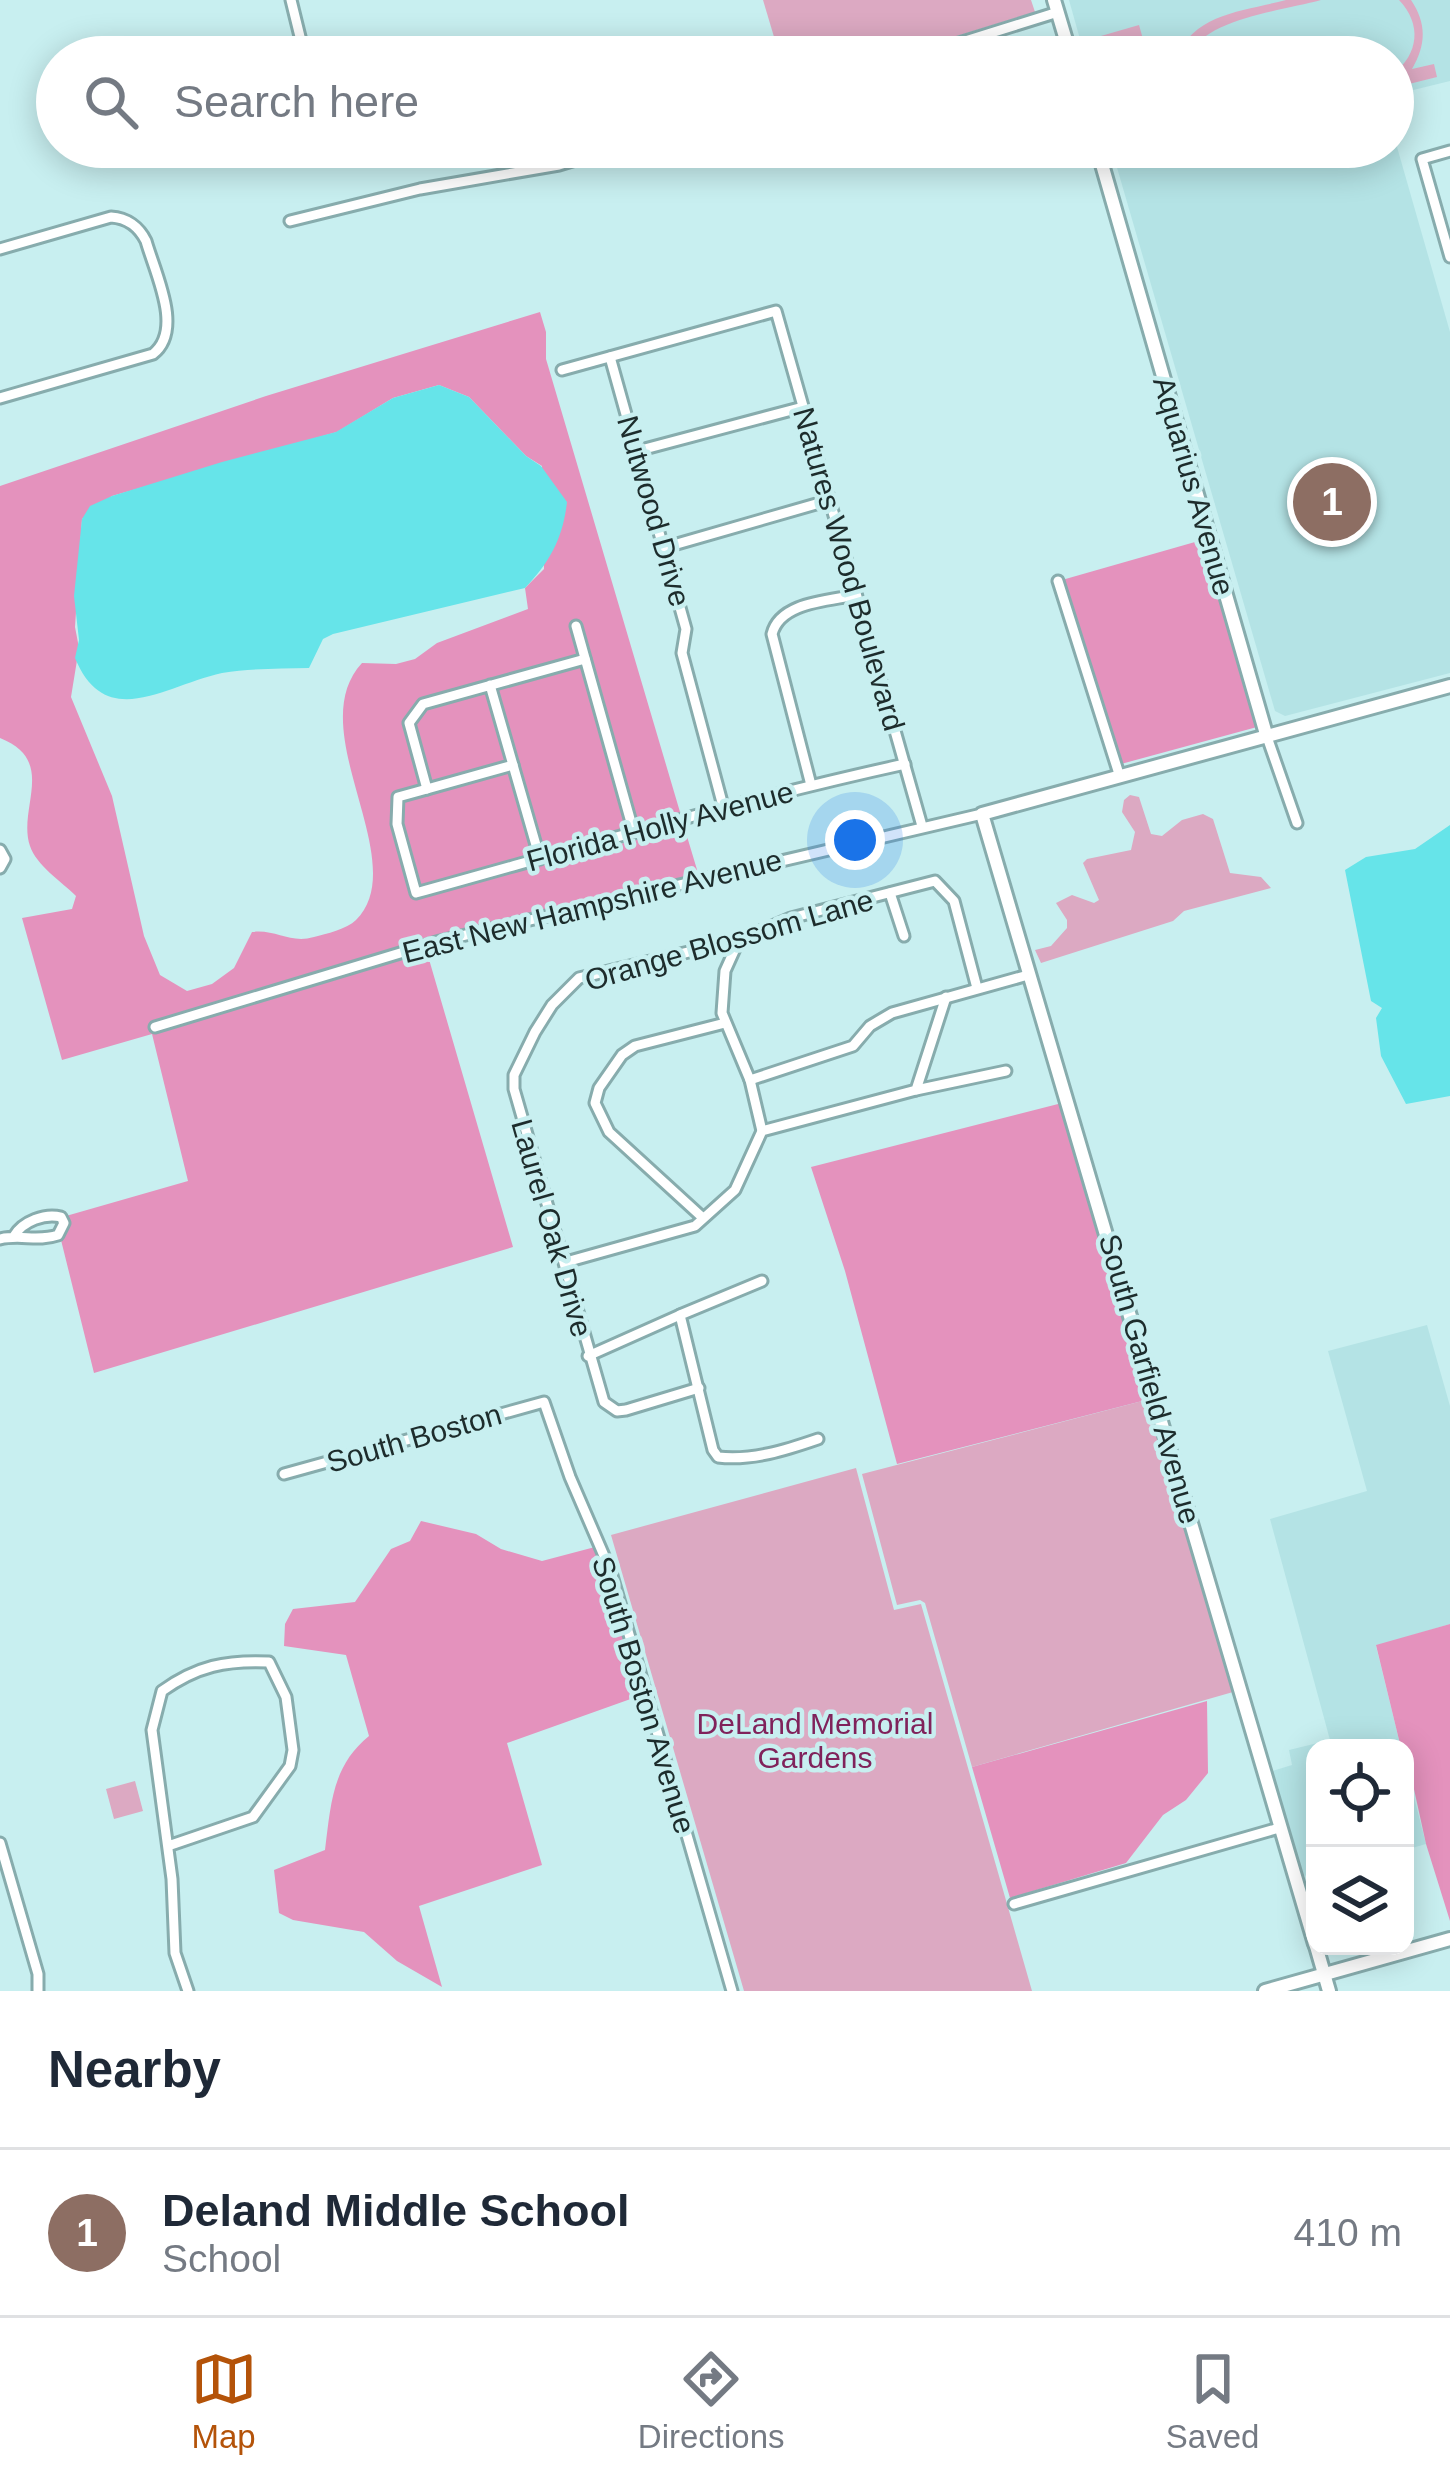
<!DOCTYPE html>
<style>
body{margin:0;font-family:Arial,sans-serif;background:#f6f6f7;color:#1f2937}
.controls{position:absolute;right:36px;bottom:36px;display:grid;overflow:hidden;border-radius:24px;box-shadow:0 6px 30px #0003}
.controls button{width:108px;height:108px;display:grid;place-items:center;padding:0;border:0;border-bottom:3px solid #e0e1e3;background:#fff;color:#1f2937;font:60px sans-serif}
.you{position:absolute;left:855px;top:840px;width:42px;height:42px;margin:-30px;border:9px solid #fff;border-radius:50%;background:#1a73e8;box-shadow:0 0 0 18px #1a73e833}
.badge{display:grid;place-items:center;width:78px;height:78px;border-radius:50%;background:#b45309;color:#fff;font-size:39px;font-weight:700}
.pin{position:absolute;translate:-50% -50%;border:6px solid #fff;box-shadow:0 3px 12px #0006}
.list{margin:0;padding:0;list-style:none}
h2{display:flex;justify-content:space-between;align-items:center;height:156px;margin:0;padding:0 48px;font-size:51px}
h2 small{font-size:39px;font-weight:400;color:#747a83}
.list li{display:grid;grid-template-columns:78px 1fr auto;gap:36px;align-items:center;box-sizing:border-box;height:168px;padding:0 48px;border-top:3px solid #e0e1e3}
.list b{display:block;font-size:45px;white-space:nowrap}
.list p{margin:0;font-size:39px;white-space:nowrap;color:#747a83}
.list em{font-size:39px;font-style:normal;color:#747a83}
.icon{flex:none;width:66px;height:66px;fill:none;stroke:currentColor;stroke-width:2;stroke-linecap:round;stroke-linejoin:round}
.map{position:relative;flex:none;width:1450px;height:1991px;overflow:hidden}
.search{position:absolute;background:#fff;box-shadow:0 6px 30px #0003;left:36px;right:36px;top:36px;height:132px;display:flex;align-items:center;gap:30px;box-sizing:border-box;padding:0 42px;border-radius:66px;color:#747a83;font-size:45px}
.sheet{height:324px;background:#fff}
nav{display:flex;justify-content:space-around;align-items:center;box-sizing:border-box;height:168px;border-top:3px solid #e0e1e3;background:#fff;font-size:33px;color:#747a83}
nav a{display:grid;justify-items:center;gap:6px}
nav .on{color:#b45309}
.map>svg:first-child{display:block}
.built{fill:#b4e3e5}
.green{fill:#dca9c2}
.forest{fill:#e492bd;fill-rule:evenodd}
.water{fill:#66e4e9}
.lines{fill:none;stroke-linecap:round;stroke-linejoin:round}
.street-casing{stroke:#87acad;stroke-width:15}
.secondary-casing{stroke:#87acad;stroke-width:18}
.street{stroke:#fff;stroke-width:9}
.secondary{stroke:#fff;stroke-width:12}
.labels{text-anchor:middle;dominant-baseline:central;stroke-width:9;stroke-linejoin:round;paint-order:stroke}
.street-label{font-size:30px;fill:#1d2c2c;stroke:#c8eff0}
.park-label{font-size:30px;fill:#80225b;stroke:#c8eff0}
</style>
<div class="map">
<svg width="1450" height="1991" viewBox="0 0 1450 1991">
<rect width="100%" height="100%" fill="#c8eff0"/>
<!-- built -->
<g class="built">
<polygon points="1069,0 1450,0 1450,81 1393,95 1393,57 1085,57"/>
<polygon points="1393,133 1450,332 1450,673 1285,716 1275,711 1111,147 1393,147"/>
<polygon points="1427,1325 1450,1406 1450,1624 1376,1646 1401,1748 1315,1748 1315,1873 1300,1877 1269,1772 1292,1765 1289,1750 1330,1740 1270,1519 1367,1491 1328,1351"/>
<polygon points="1405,1762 1426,1844 1405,1850"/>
</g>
<!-- green -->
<g class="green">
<polygon points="763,0 1031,0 1035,12 889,57 780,57"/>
<path d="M1286,0H1321C1282,11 1205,18 1187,57H1177C1194,13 1245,11 1286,0Z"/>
<path d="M1399,0H1411C1427,24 1426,45 1412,69L1434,64L1437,77L1393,88V74C1419,54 1422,24 1399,0Z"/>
<polygon points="1139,25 1148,57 1099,57 1094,38"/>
<polygon points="1130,795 1139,797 1151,834 1162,836 1182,820 1203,814 1213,819 1230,873 1261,877 1271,888 1184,911 1173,921 1041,963 1035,950 1051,946 1067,928 1067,920 1056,903 1072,895 1094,903 1099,900 1083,863 1087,859 1131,850 1135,832 1122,812 1124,800"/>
<polygon points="1150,1399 1233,1692 972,1767 925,1603 920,1600 897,1605 862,1474"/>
<polygon points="856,1468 894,1610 921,1604 1032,1991 744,1991 611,1535"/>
<polygon points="135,1781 143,1811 114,1819 106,1789"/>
</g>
<!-- forest -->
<g class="forest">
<path d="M540,312L546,332V359L680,812L637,826L580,620L571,622L579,655L421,699C393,724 412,752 420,785L394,791L392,823L412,899L615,846L683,823L698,873L426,949L513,1247L94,1373L61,1240L67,1232L66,1216L188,1181L152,1034L62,1060L22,918L72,909L76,896C62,882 36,865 30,846C17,808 58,761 0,738V486L266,396ZM439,385L469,397L526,456L542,466L544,569L525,588L528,609L437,643L415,659L396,664L362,663C300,730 414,861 356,920C347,929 326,934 314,937C290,944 276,929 252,932L234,968L212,984L187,991L160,975L144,936L112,796L71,697L79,648L75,627L82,519L112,496L337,432L393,398Z"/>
<polygon points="1202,540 1257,727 1121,764 1062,580"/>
<polygon points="582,666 627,829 544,852 497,689"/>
<polygon points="487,692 507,761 430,782 414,724 425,709"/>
<polygon points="510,772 534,855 419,886 402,823 403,801"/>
<polygon points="1062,1103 1150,1399 897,1464 845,1271 811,1167"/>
<path d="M421,1521L476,1534L501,1549L542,1561L595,1547L606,1573L639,1696L507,1743L542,1865L419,1906L442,1987L397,1961L364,1932L293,1920L279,1913L274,1870L325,1850C331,1804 332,1766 369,1736L346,1655L284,1646L285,1624L293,1609L355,1602L391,1549L410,1541Z"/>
<polygon points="1450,1624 1450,1921 1426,1844 1405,1748 1401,1748 1376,1645"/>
<polygon points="1207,1701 1208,1773 1186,1800 1163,1815 1126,1863 1010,1898 972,1767"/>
</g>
<!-- water -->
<g class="water">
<path d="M439,385L469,397L526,456L541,466L567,502C563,538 550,562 525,588L333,634L323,639L309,668C280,669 251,668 222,673C166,685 106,733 75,658L79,640L74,596L82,519L90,506L112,496L222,462L336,432L393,398Z"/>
<polygon points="1450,825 1450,1096 1406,1104 1381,1056 1376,1018 1382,1008 1371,1001 1345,870 1366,857 1415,849"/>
</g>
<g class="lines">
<!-- street casing -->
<g class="street-casing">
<g id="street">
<polyline points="291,0 305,57"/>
<polyline points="914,57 1058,12"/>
<polyline points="1450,151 1422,159 1450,257"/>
<polyline points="290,221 420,189 559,165 618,147"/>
<path d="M0,249L111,217C127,218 139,227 146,241C155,273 184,330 153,354L0,398"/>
<polyline points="610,357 686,629 682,653 723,806"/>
<polyline points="562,370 776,311 922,826"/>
<polyline points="637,451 803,407"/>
<polyline points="663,548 830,500"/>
<polyline points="1058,581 1119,774"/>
<polyline points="576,626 634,833"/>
<polyline points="490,685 513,765 427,789 409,723 423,704 585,659"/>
<polyline points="1266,734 1297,823"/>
<polyline points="513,765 540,859"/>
<path d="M811,785L772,634C780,602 828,601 856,595"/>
<path d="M427,789L398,797L397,824L416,893C579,848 740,800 905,764"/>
<polyline points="0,850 5,859 0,868"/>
<polyline points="890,893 904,936"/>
<polyline points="739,940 725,971 722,1013 750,1080 762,1131"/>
<polyline points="155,1027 440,941 982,814"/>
<polyline points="750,1080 853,1046 870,1026 892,1013 1028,975"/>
<polyline points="916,1090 1006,1071"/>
<polyline points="703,1218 609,1132 595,1103 599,1088 622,1055 635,1046 725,1023"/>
<path d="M0,1239C20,1234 38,1242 58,1235L64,1223L61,1217C45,1213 23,1221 14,1236"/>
<polyline points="566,1262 695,1226 735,1190 762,1131 916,1090 946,997"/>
<path d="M762,1281L680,1315L713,1450L718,1457C752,1461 786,1450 818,1439"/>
<polyline points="588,1356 680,1315"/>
<polyline points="699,1388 626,1410 617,1411 604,1402 514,1089 514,1075 535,1032 552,1005 579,978 739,940 791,918 935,881 954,901 977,988"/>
<polyline points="284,1474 544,1402 570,1477 611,1572 732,1991"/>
<polyline points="0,1843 38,1974 38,1991"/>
<path d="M168,1846L253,1817L290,1766L293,1750L286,1697L269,1662C226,1660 197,1666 162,1691L152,1730L172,1879L175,1953L188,1991"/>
<polyline points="1014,1904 1279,1828"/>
</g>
</g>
<!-- secondary casing -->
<g class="secondary-casing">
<g id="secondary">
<polyline points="1054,0 1071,57"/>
<polyline points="1097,147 1266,734"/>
<polyline points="1315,1944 982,814 1450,686"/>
<polyline points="1316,1946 1329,1991"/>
<polyline points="1265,1991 1450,1939"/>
</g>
</g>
<!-- street -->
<use href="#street" class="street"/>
<!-- secondary -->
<use href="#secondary" class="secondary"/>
</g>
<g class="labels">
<!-- street labels -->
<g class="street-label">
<text transform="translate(1194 486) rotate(74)">Aquarius Avenue</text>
<text transform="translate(654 511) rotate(74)">Nutwood Drive</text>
<text transform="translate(849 569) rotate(74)">Natures Wood Boulevard</text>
<text transform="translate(660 826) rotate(-15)">Florida Holly Avenue</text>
<text transform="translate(592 906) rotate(-14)">East New Hampshire Avenue</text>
<text transform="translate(729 940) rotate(-16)">Orange Blossom Lane</text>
<text transform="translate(552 1228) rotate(74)">Laurel Oak Drive</text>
<text transform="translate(1150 1379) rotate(74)">South Garfield Avenue</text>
<text transform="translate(414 1438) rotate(-16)">South Boston</text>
<text transform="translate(644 1695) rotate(73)">South Boston Avenue</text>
</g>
<!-- park labels -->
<g class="park-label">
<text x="815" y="1723">DeLand Memorial<tspan x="815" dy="34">Gardens</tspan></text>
</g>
</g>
</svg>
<div class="controls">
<button><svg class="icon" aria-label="locate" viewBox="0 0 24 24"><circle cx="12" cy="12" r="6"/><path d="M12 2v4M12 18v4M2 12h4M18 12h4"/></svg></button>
<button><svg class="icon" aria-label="layers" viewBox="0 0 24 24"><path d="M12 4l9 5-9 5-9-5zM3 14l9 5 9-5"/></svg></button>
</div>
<div class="you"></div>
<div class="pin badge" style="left:1332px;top:502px;background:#8d6e63">1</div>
<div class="search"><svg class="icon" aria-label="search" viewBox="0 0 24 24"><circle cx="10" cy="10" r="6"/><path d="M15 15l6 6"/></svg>Search here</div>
</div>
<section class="sheet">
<h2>Nearby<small></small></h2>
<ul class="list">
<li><span class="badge" style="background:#8d6e63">1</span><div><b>Deland Middle School</b><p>School</p></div><em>410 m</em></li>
</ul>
</section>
<nav>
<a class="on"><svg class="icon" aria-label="map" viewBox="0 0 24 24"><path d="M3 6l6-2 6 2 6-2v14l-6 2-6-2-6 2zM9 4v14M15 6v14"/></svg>Map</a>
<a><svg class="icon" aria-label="directions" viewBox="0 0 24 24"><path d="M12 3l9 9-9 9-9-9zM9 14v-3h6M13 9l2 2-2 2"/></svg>Directions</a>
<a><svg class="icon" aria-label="saved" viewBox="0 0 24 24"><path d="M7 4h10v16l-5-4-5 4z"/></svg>Saved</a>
</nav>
